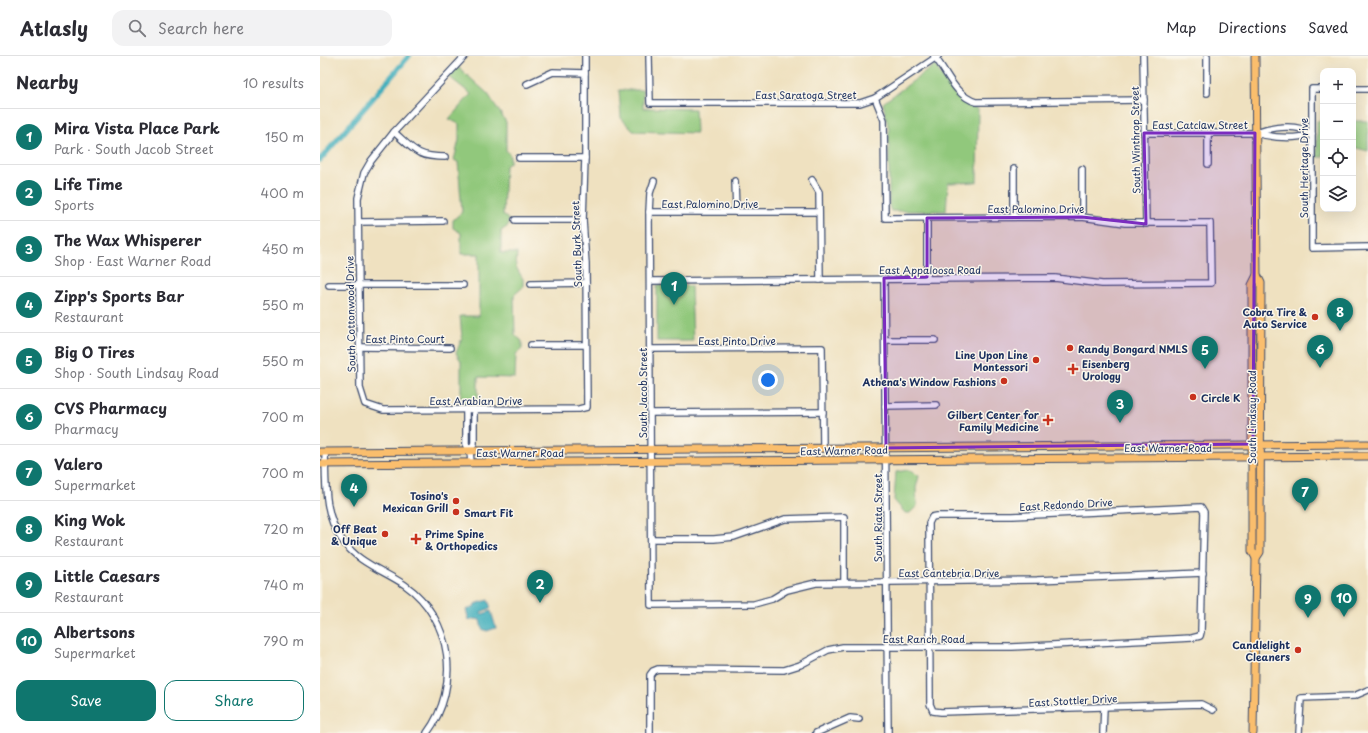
<!DOCTYPE html>
<meta charset="utf-8">
<style>
body{margin:0;font-family:"Playpen Sans",sans-serif;background:#f2f2f3;color:#2b2b33}
.controls{position:absolute;right:12px;top:12px;display:grid;overflow:hidden;border-radius:8px;box-shadow:0 4px 16px #0002}
.controls button{width:36px;height:36px;display:grid;place-items:center;padding:0;border:0;border-bottom:1px solid #e1e1e2;background:#fff;color:#2b2b33;font:20px sans-serif}
.you{position:absolute;left:448px;top:324px;width:14px;height:14px;margin:-10px;border:3px solid #fff;border-radius:50%;background:#1a73e8;box-shadow:0 0 0 6px #1a73e833}
.badge{display:grid;place-items:center;width:26px;height:26px;border-radius:50%;background:#0f766e;color:#fff;font-size:13px;font-weight:700}
.pin{position:absolute;translate:-50% -33px;filter:drop-shadow(0 1px 2px #0008)}
.pin::after{content:'';position:absolute;top:21px;width:14px;height:12px;background:inherit;clip-path:polygon(0 0,100% 0,50% 100%)}
.list{margin:0;padding:0;list-style:none}
h2{display:flex;justify-content:space-between;align-items:center;height:52px;margin:0;padding:0 16px;font-size:17px}
h2 small{font-size:13px;font-weight:400;color:#7c7c81}
.list li{display:grid;grid-template-columns:26px 1fr auto;gap:12px;align-items:center;box-sizing:border-box;height:56px;padding:0 16px;border-top:1px solid #e1e1e2}
.list b{display:block;font-size:15px;white-space:nowrap}
.list p{margin:0;font-size:13px;white-space:nowrap;color:#7c7c81}
.list em{font-size:13px;font-style:normal;color:#7c7c81}
.actions{display:flex;gap:8px;padding:12px 16px}
.actions a{flex:1;padding:9px 0;border:1px solid #0f766e;border-radius:12px;text-align:center;font-size:14px;color:#0f766e}
.actions .main{background:#0f766e;color:#fff}
.icon{flex:none;width:22px;height:22px;fill:none;stroke:currentColor;stroke-width:2;stroke-linecap:round;stroke-linejoin:round}
.map{position:relative;flex:none;width:1048px;height:677px;overflow:hidden}
header{display:flex;align-items:center;gap:24px;box-sizing:border-box;height:56px;padding:0 20px;background:#fff;border-bottom:1px solid #e1e1e2}
header strong{font-size:19px}
nav{display:flex;gap:22px;margin-inline-start:auto;font-size:14px}
.search{width:280px;height:36px;background:#f2f2f3;display:flex;align-items:center;gap:10px;box-sizing:border-box;padding:0 14px;border-radius:12px;color:#7c7c81;font-size:15px}
main{display:flex}
aside{flex:1;background:#fff}
.map>svg:first-child{display:block}
.green{fill:#91c87b;stroke:#567c6c}
.water{fill:#3eadbb;stroke:#2c6e8c}
.lines{fill:none;stroke-linecap:round;stroke-linejoin:round}
.canal{stroke:#3eadbb;stroke-width:5.5}
.minor-casing{stroke:#3b4a6d;stroke-width:8}
.major-casing{stroke:#3b4a6d;stroke-width:9}
.minor{stroke:#fff;stroke-width:5.5}
.major{stroke:#fabe6d;stroke-width:7}
.marked{fill:#7b2cbf;fill-opacity:0.2;stroke:#7b2cbf;stroke-width:3;stroke-linejoin:round}
.poi-dot{fill:#c8321e;stroke:#fbf7ec;stroke-width:1.5}
.labels{text-anchor:middle;dominant-baseline:central;stroke-width:3;stroke-linejoin:round;paint-order:stroke}
.street-label{font-size:10px;fill:#1b2f5e;stroke:#fbf7ec}
.poi-label{font-size:10px;font-weight:bold;fill:#1b2f5e;stroke:#fbf7ec;text-anchor:end}
</style>
<header>
<strong>Atlasly</strong>
<div class="search"><svg class="icon" aria-label="search" viewBox="0 0 24 24"><circle cx="10" cy="10" r="6"/><path d="M15 15l6 6"/></svg>Search here</div>
<nav><a>Map</a><a>Directions</a><a>Saved</a></nav>
</header>
<main>
<aside>
<h2>Nearby<small>10 results</small></h2>
<ul class="list">
<li><span class="badge">1</span><div><b>Mira Vista Place Park</b><p>Park · South Jacob Street</p></div><em>150 m</em></li>
<li><span class="badge">2</span><div><b>Life Time</b><p>Sports</p></div><em>400 m</em></li>
<li><span class="badge">3</span><div><b>The Wax Whisperer</b><p>Shop · East Warner Road</p></div><em>450 m</em></li>
<li><span class="badge">4</span><div><b>Zipp's Sports Bar</b><p>Restaurant</p></div><em>550 m</em></li>
<li><span class="badge">5</span><div><b>Big O Tires</b><p>Shop · South Lindsay Road</p></div><em>550 m</em></li>
<li><span class="badge">6</span><div><b>CVS Pharmacy</b><p>Pharmacy</p></div><em>700 m</em></li>
<li><span class="badge">7</span><div><b>Valero</b><p>Supermarket</p></div><em>700 m</em></li>
<li><span class="badge">8</span><div><b>King Wok</b><p>Restaurant</p></div><em>720 m</em></li>
<li><span class="badge">9</span><div><b>Little Caesars</b><p>Restaurant</p></div><em>740 m</em></li>
<li><span class="badge">10</span><div><b>Albertsons</b><p>Supermarket</p></div><em>790 m</em></li>
</ul>
<div class="actions"><a class="main">Save</a><a>Share</a></div>
</aside>
<div class="map">
<svg width="1048" height="677" viewBox="0 0 1048 677">
<rect width="100%" height="100%" fill="#fbf7ec"/>
<filter id="ink" filterUnits="userSpaceOnUse"><feTurbulence type="fractalNoise" baseFrequency=".025" numOctaves="2"/><feDisplacementMap in="SourceGraphic" scale="8" xChannelSelector="R" yChannelSelector="G"/><feConvolveMatrix kernelMatrix="1 2 1 2 8 2 1 2 1" color-interpolation-filters="sRGB"/></filter>
<filter id="wash" filterUnits="userSpaceOnUse"><feTurbulence type="fractalNoise" baseFrequency=".012" numOctaves="4" result="noise"/><feDisplacementMap in="SourceGraphic" scale="16" xChannelSelector="R" yChannelSelector="G"/><feGaussianBlur stdDeviation="0.9" result="paint"/><feColorMatrix in="noise" values="0 0 0 0 0 0 0 0 0 0 0 0 0 0 0 0 0 1.4 0 .05"/><feComposite in="paint" operator="in"/></filter>
<g filter="url(#wash)">
<rect width="100%" height="100%" fill="#efe1c0"/>
<!-- green -->
<g class="green">
<path d="M615,9C626,26 637,48 658,53L657,126L628,127L626,155H571L569,150V74L563,47Z"/>
<polygon points="137,10 168,38 186,66 186,94 190,99 190,107 185,110 183,159 188,163 188,170 181,175 181,197 197,197 196,211 203,223 203,231 194,239 195,279 202,285 202,293 196,298 195,322 158,321 158,347 141,348 141,305 136,297 142,282 140,260 159,260 159,198 141,198 141,177 133,172 133,164 142,156 138,106 134,104 139,84 139,68 129,63 151,38 128,20"/>
<polygon points="299,34 323,34 323,52 375,53 376,77 313,75 301,62"/>
<rect x="997" y="65" width="6" height="36"/>
<polygon points="1033,65 1048,65 1048,95 1033,91"/>
<polygon points="337,229 371,230 373,285 337,285"/>
<polygon points="588,414 599,420 596,432 597,450 590,457 585,457 574,444 576,416"/>
</g>
<!-- water -->
<polygon class="water" points="168,544 171,552 161,556 162,558 171,555 176,572 167,575 162,573 160,564 156,563 149,564 146,554 154,551 155,548"/>
<g class="lines">
<!-- canal -->
<polyline class="canal" points="0,104 89,0"/>
</g>
</g>
<g filter="url(#ink)">
<g class="lines">
<!-- minor casing -->
<g class="minor-casing">
<g id="minor">
<polyline points="145,0 74,76 51,105 44,117 38,142 40,332 45,348 63,354 259,353 267,351 266,208 263,164 265,102 265,0"/>
<polyline points="329,0 330,47 540,47 555,42 618,0"/>
<path d="M614,0C628,17 634,39 656,46L824,44"/>
<polyline points="823,0 826,168"/>
<polyline points="207,28 233,16 265,17"/>
<polyline points="1003,33 992,33 992,192 1048,191"/>
<polyline points="1033,33 1048,33"/>
<polyline points="887,37 887,0"/>
<path d="M74,76C94,94 97,101 125,101"/>
<path d="M824,77H935C954,82 973,84 992,78"/>
<polyline points="888,77 888,108"/>
<path d="M936,77C954,71 976,67 992,78"/>
<polyline points="199,102 265,102"/>
<polyline points="694,113 694,161"/>
<polyline points="492,124 499,136 500,224"/>
<polyline points="334,125 330,137 329,156 331,549 434,548 452,543 467,534 496,527 717,524 883,517"/>
<polyline points="415,125 416,156"/>
<polyline points="329,156 499,156"/>
<polyline points="762,161 762,113"/>
<polyline points="607,162 607,221"/>
<polyline points="195,164 263,164"/>
<polyline points="39,166 123,165"/>
<polyline points="564,222 568,677"/>
<polyline points="330,225 735,222 782,228 891,227 890,167 805,167 762,161 565,162 564,64 555,42"/>
<polyline points="211,228 266,227"/>
<polyline points="9,229 143,229"/>
<polyline points="565,284 615,284"/>
<polyline points="211,289 266,289"/>
<polyline points="40,291 130,292"/>
<polyline points="331,293 502,292 503,392"/>
<polyline points="565,350 616,349"/>
<polyline points="146,353 146,388 150,395 151,407"/>
<polyline points="331,357 503,356"/>
<polyline points="150,395 154,387 154,353"/>
<path d="M5,396C6,426 3,458 22,484C38,507 63,514 85,529C133,563 141,631 107,677"/>
<polyline points="332,483 394,483 414,481 465,463 524,461 524,526"/>
<polyline points="330,677 330,619 333,615 338,613 464,614 480,609 508,594 523,591 692,591 872,582 880,580 881,576 884,456 881,451 693,460 617,460 612,461 609,467 610,648 613,655 621,656 881,648 893,654"/>
<polyline points="496,677 530,662 539,663"/>
<polyline points="783,677 784,651"/>
<polyline points="979,677 981,642 1034,640 1048,634"/>
</g>
</g>
<!-- major casing -->
<g class="major-casing">
<g id="major">
<polyline points="935,0 937,219 932,229 932,495 936,502"/>
<polyline points="0,396 1048,388"/>
<polyline points="0,408 1048,400"/>
<polyline points="933,677 936,502 940,496 941,227 937,219"/>
</g>
</g>
<!-- minor -->
<use href="#minor" class="minor"/>
<!-- major -->
<use href="#major" class="major"/>
</g>
</g>
<!-- marked area -->
<path class="marked" d="M824,77H935L933,388L566,392L564,222L607,221V162L762,161L826,168Z"/>
<!-- markers -->
<g class="poi-dot">
<circle cx="995" cy="261" r="4"/>
<circle cx="750" cy="292" r="4"/>
<circle cx="716" cy="304" r="4"/>
<path d="M751 307h4v4h4v4h-4v4h-4v-4h-4v-4h4z"/>
<circle cx="684" cy="325" r="4"/>
<circle cx="873" cy="341" r="4"/>
<path d="M726 358h4v4h4v4h-4v4h-4v-4h-4v-4h4z"/>
<circle cx="136" cy="445" r="4"/>
<circle cx="136" cy="456" r="4"/>
<circle cx="65" cy="478" r="4"/>
<path d="M94 477h4v4h4v4h-4v4h-4v-4h-4v-4h4z"/>
<circle cx="978" cy="594" r="4"/>
</g>
<g class="labels">
<!-- street labels -->
<g class="street-label">
<text x="486" y="38">East Saratoga Street</text>
<text x="880" y="68">East Catclaw Street</text>
<text transform="translate(815 84) rotate(-91)">South Winthrop Street</text>
<text transform="translate(983 112) rotate(-90)">South Heritage Drive</text>
<text x="390" y="147">East Palomino Drive</text>
<text x="716" y="152">East Palomino Drive</text>
<text transform="translate(256 188) rotate(-92)">South Burk Street</text>
<text x="610" y="213">East Appaloosa Road</text>
<text transform="translate(30 258) rotate(-91)">South Cottonwood Drive</text>
<text x="85" y="282">East Pinto Court</text>
<text x="417" y="284">East Pinto Drive</text>
<text transform="translate(322 337) rotate(-90)">South Jacob Street</text>
<text x="156" y="344">East Arabian Drive</text>
<text transform="translate(931 361) rotate(-90)">South Lindsay Road</text>
<text x="848" y="391">East Warner Road</text>
<text transform="translate(524 394) rotate(-1)">East Warner Road</text>
<text x="200" y="396">East Warner Road</text>
<text transform="translate(746 448) rotate(-3)">East Redondo Drive</text>
<text transform="translate(557 462) rotate(-90)">South Riata Street</text>
<text x="629" y="516">East Cantebria Drive</text>
<text x="604" y="582">East Ranch Road</text>
<text transform="translate(753 644) rotate(-3)">East Stottler Drive</text>
</g>
<!-- poi labels -->
<g class="poi-label">
<text x="987" y="255">Cobra Tire &amp;<tspan x="987" dy="12">Auto Service</tspan></text>
<text x="758" y="292" text-anchor="start">Randy Bongard NMLS</text>
<text x="708" y="298">Line Upon Line<tspan x="708" dy="12">Montessori</tspan></text>
<text x="762" y="307" text-anchor="start">Eisenberg<tspan x="762" dy="12">Urology</tspan></text>
<text x="676" y="325">Athena's Window Fashions</text>
<text x="881" y="341" text-anchor="start">Circle K</text>
<text x="719" y="358">Gilbert Center for<tspan x="719" dy="12">Family Medicine</tspan></text>
<text x="128" y="439">Tosino's<tspan x="128" dy="12">Mexican Grill</tspan></text>
<text x="144" y="456" text-anchor="start">Smart Fit</text>
<text x="57" y="472">Off Beat<tspan x="57" dy="12">&amp; Unique</tspan></text>
<text x="105" y="477" text-anchor="start">Prime Spine<tspan x="105" dy="12">&amp; Orthopedics</tspan></text>
<text x="970" y="588">Candlelight<tspan x="970" dy="12">Cleaners</tspan></text>
</g>
</g>
</svg>
<div class="controls">
<button>+</button>
<button>−</button>
<button><svg class="icon" aria-label="locate" viewBox="0 0 24 24"><circle cx="12" cy="12" r="6"/><path d="M12 2v4M12 18v4M2 12h4M18 12h4"/></svg></button>
<button><svg class="icon" aria-label="layers" viewBox="0 0 24 24"><path d="M12 4l9 5-9 5-9-5zM3 14l9 5 9-5"/></svg></button>
</div>
<div class="you"></div>
<div class="pin badge" style="left:354px;top:249px">1</div>
<div class="pin badge" style="left:220px;top:547px">2</div>
<div class="pin badge" style="left:800px;top:367px">3</div>
<div class="pin badge" style="left:34px;top:451px">4</div>
<div class="pin badge" style="left:885px;top:313px">5</div>
<div class="pin badge" style="left:1000px;top:312px">6</div>
<div class="pin badge" style="left:985px;top:455px">7</div>
<div class="pin badge" style="left:1020px;top:275px">8</div>
<div class="pin badge" style="left:988px;top:562px">9</div>
<div class="pin badge" style="left:1024px;top:561px">10</div>
</div>
</main>
